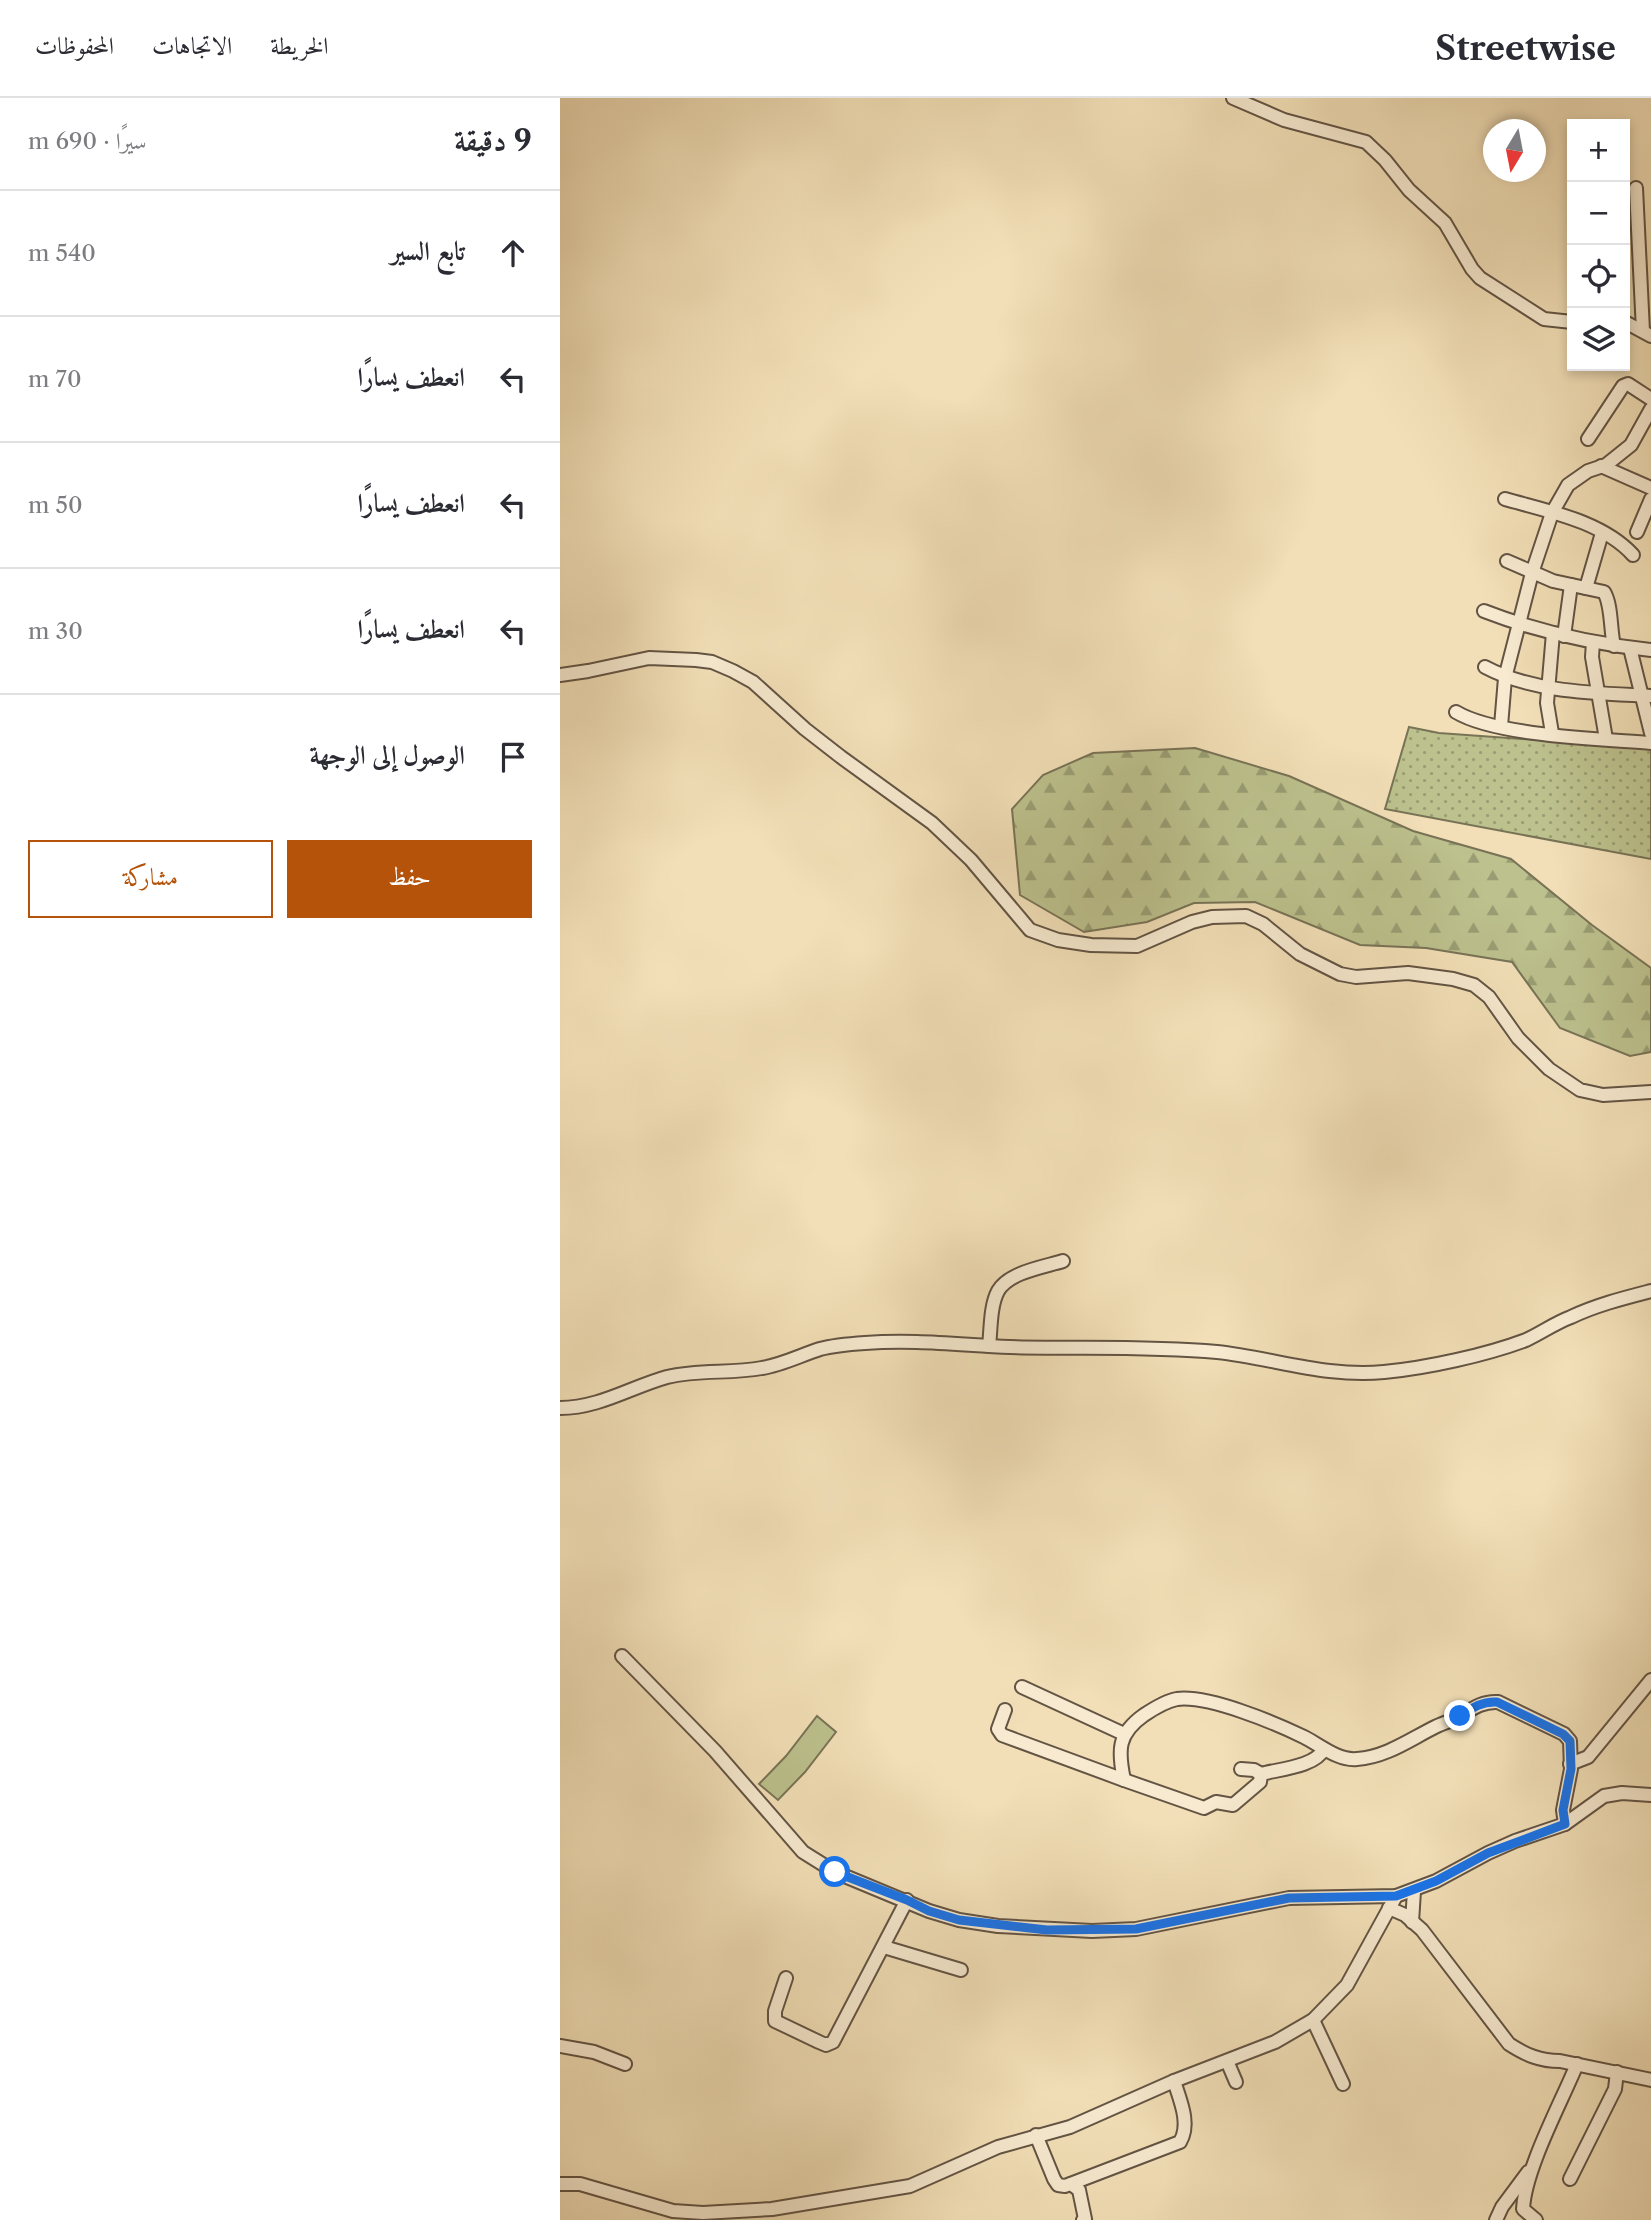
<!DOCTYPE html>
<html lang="ar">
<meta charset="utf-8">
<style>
body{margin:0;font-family:"Libre Caslon Text",Amiri,serif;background:#f7f7f7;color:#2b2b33;direction:rtl}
.controls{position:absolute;right:21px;top:21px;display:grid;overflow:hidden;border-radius:0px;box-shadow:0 4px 10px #0003}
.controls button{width:63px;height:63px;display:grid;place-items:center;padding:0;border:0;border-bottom:2px solid #e1e1e2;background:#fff;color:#2b2b33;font:35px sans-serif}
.compass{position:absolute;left:923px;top:21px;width:63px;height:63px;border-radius:50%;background:#fff;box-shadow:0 4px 10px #0003;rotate:190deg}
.stop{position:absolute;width:21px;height:21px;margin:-16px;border:5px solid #1a73e8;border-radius:50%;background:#fff}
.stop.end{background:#1a73e8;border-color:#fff;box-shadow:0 2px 7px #0008}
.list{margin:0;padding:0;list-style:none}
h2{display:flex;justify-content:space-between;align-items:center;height:91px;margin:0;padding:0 28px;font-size:30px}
h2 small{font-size:23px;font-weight:400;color:#7c7c81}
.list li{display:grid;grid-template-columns:46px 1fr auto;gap:21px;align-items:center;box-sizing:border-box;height:126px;padding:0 28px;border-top:2px solid #e1e1e2}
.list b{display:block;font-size:26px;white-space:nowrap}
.list em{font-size:23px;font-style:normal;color:#7c7c81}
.actions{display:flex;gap:14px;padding:21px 28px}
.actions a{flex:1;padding:16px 0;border:2px solid #b45309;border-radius:0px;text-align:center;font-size:24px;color:#b45309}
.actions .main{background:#b45309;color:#fff}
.icon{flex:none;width:38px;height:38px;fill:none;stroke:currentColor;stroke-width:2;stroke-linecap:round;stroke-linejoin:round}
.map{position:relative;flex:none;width:1091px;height:2122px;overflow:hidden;direction:ltr}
header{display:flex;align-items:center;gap:42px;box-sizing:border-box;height:98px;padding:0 35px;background:#fff;border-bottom:2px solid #e1e1e2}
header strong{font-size:33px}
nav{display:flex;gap:38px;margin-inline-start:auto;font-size:24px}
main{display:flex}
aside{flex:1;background:#fff}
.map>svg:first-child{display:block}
.grass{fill:url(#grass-dots);stroke:#787356;stroke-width:2}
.forest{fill:url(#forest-firs);stroke:#787356;stroke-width:2}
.park{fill:#bcc18d;stroke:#787356;stroke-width:2}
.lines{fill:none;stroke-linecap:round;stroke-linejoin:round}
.minor-casing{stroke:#635444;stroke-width:16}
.minor{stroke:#f7ead0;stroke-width:12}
.route{stroke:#1a73e8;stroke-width:9}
</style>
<header>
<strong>Streetwise</strong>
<nav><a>الخريطة</a><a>الاتجاهات</a><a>المحفوظات</a></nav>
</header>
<main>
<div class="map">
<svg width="1091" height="2122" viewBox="0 0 1091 2122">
<defs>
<pattern id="grass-dots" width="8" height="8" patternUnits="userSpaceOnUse" patternTransform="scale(1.75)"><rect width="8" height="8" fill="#bcc18d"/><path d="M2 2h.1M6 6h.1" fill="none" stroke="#999d73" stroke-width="1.8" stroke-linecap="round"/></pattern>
<pattern id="forest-firs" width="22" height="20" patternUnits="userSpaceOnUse" patternTransform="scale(1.75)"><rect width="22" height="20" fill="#bcc18d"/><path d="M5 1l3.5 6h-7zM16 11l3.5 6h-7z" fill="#999d73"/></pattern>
</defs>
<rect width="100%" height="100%" fill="#f2dfb7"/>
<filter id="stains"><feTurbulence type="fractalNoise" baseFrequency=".00286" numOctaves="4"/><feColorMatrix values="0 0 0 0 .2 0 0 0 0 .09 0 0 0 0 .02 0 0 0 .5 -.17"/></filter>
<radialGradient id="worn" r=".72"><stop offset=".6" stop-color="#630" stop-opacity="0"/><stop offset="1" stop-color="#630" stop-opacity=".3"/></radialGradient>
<!-- grass -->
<polygon class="grass" points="849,629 879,635 1091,650 1091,761 825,711"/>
<!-- forest -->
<polygon class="forest" points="635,650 729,678 853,733 951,761 1032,827 1091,870 1091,954 1070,958 1000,930 952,864 866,850 800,847 695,804 634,805 587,824 524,834 460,797 452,711 483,677 533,655"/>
<!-- park -->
<polygon class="park" points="257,1618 276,1634 245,1674 218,1702 199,1686 226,1658"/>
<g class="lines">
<!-- minor casing -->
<g class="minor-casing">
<g id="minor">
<polyline points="673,0 724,22 806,44 825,62 849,92 885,125 912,171 920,180 984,221 1012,224"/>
<polyline points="1076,90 1083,233"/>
<polyline points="1065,224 1091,238"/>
<polyline points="1028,341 1063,288 1068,286 1091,301"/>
<polyline points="1041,368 1091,390"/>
<path d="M945,401C987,413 1042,423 1073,457"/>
<polyline points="1077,434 1091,401"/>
<path d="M947,463L993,483L1044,494C1052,507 1050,531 1054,548"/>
<polyline points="1026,490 1042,435"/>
<path d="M924,513C978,534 1034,546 1091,552"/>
<polyline points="1004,538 1011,487"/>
<polyline points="1033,544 1032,559 1046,641"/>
<polyline points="1070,550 1091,635"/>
<path d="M925,569C974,595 1036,595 1091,598"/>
<polyline points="0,577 28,573 89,560 136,562 152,564 173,573 193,584 245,631 281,659 372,725 411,762 470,832 498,842 531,847 577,848 632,824 652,819 686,818 703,826 740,856 780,876 796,879 848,875 893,881 914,887 929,899 958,940 989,971 1020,992 1043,997 1091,994"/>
<path d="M896,614C936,638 1041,641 1091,645"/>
<polyline points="941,628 945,580 972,475 992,415 1008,387 1028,373 1046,367 1071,347 1091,311"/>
<polyline points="992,635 987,605 993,535"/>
<path d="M429,1248C431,1231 430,1208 438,1193C449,1174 484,1169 503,1163"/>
<path d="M0,1310C39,1310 71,1289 107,1279C139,1271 170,1276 202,1270C222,1267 241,1257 260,1251C275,1247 290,1246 305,1245C353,1241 402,1247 450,1249C520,1251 588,1248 657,1254C713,1260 768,1280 824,1274C867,1270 926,1257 966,1242C981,1235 995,1225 1011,1219C1036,1207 1064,1200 1091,1193"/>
<polyline points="62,1558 155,1653 243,1754 275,1774 369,1813 399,1822 438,1828 532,1833 576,1831 729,1800 836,1798 876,1783 928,1755 955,1743 1005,1726 1044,1698 1062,1695 1091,1697"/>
<polyline points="462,1589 564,1636"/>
<path d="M445,1612L438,1631L442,1637L564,1682C558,1653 557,1636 584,1617C593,1611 606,1603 617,1601C649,1597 715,1625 744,1639C760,1647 778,1663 797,1661C826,1659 849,1642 875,1629C883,1625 891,1623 899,1619C912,1611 922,1603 938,1604L1004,1636L1010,1643L1011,1671L1003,1712L1005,1726"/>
<polyline points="1010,1666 1028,1659 1091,1582"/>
<polyline points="681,1671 694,1672 701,1676"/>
<path d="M564,1682L644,1710L656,1704L673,1707L700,1684L701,1676C719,1671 755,1669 764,1651"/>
<path d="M829,1810L845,1817L862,1832L949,1946C966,1957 980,1963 1000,1963L1091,1982"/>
<polyline points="852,1824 854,1793"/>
<polyline points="324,1849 401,1872"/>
<polyline points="226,1880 215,1913 215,1923 259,1944 266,1947 273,1944 347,1802"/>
<polyline points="753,1922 783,1986"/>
<polyline points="0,1948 34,1954 65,1966"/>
<polyline points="667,1963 676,1984"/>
<path d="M476,2037L494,2081L498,2087L505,2088L620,2044C631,2026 620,2002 614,1983"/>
<polyline points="1010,2081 1055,1991 1057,1974"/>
<polyline points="0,2086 20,2086 113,2113 143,2115 212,2111 350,2088 438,2049 510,2029 614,1983 715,1944 753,1922 787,1887 836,1798"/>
<polyline points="511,2086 519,2092 525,2121 523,2122"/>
<polyline points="936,2122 942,2109 968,2074"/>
<path d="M976,2122L963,2111C965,2071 1001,2005 1017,1966"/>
</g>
</g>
<!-- minor -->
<use href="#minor" class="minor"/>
</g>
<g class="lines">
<!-- route -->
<path class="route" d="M275,1774L347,1802L369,1813L399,1822L487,1832L576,1831L729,1800L836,1798L876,1783L928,1755L1005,1726L1003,1712L1011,1671L1010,1643L1003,1636L937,1604C922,1603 912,1610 900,1618"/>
</g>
<rect width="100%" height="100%" filter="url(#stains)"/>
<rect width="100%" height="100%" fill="url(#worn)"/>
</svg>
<div class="controls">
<button>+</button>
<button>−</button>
<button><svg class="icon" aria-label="locate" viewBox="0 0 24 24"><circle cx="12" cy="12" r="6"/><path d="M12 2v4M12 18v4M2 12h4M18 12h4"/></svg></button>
<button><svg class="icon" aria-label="layers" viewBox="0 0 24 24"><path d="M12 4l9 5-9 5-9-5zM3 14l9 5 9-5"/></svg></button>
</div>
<svg class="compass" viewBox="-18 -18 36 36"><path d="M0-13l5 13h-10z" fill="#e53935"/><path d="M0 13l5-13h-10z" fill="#7c7c81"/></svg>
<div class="stop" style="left:275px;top:1774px"></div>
<div class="stop end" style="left:900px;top:1618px"></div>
</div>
<aside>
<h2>9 دقيقة<small>سيرًا · 690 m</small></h2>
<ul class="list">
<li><svg class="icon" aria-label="ahead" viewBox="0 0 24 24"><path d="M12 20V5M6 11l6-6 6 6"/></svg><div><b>تابع السير</b></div><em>540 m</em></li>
<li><svg class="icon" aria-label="left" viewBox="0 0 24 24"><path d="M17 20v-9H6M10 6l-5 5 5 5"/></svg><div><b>انعطف يسارًا</b></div><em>70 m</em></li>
<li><svg class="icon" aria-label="left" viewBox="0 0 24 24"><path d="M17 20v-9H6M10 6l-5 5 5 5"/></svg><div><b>انعطف يسارًا</b></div><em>50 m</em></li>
<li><svg class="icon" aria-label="left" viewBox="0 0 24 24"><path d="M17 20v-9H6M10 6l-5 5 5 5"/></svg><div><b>انعطف يسارًا</b></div><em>30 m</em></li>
<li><svg class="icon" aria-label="arrive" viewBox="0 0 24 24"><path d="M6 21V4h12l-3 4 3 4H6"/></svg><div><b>الوصول إلى الوجهة</b></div></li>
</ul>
<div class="actions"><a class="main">حفظ</a><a>مشاركة</a></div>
</aside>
</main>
